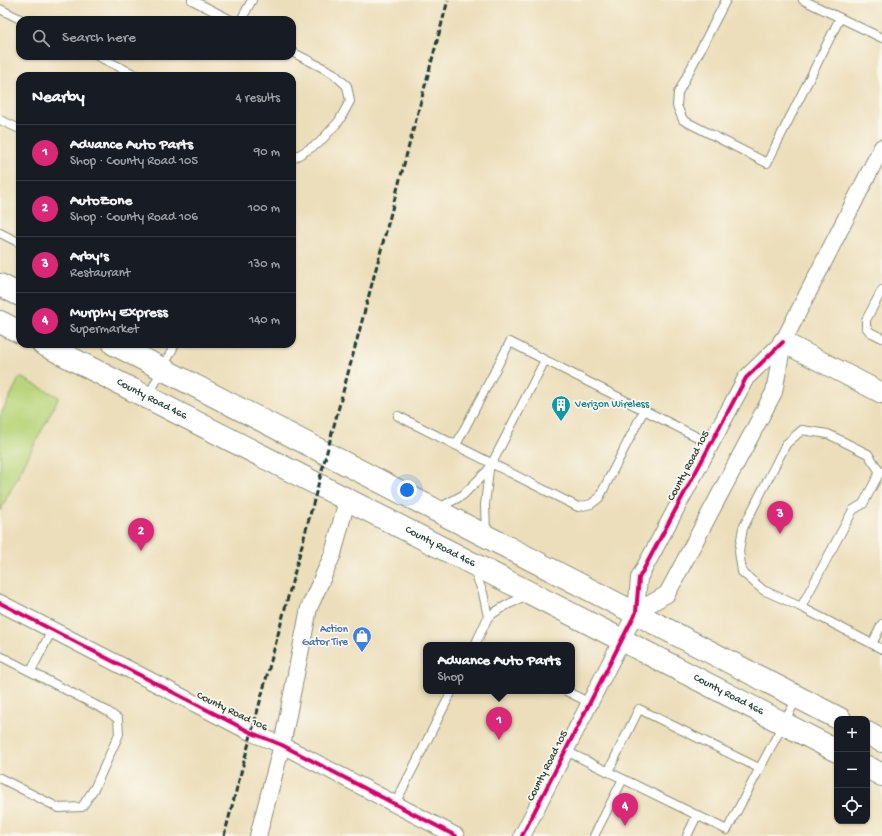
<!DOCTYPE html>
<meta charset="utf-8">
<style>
body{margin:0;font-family:"Gochi Hand",sans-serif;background:#20242c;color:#f1f3f6}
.controls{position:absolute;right:12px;bottom:12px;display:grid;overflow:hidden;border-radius:8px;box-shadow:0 1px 3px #0004}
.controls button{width:36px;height:36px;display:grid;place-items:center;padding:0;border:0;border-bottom:1px solid #363941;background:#171b24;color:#f1f3f6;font:20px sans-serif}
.you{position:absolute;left:407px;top:490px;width:14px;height:14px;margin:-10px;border:3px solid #fff;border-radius:50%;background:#1a73e8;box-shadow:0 0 0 6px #1a73e833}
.badge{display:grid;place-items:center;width:26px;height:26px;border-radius:50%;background:#db2777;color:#fff;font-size:13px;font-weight:700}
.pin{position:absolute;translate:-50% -33px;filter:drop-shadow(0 1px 2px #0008)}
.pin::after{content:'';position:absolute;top:21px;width:14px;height:12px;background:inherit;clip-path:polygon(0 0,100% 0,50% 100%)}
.popup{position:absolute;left:423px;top:642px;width:152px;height:52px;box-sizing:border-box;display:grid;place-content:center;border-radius:8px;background:#171b24;filter:drop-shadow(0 1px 3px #0005);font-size:13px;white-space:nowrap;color:#9ea1a6}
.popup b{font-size:15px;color:#f1f3f6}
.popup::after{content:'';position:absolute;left:50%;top:100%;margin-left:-8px;border:8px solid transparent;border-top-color:#171b24}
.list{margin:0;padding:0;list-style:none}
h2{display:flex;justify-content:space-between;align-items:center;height:52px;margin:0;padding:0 16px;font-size:17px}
h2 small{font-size:13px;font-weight:400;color:#9ea1a6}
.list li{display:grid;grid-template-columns:26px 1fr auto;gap:12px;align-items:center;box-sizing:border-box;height:56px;padding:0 16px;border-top:1px solid #363941}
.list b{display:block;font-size:15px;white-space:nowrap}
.list p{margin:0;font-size:13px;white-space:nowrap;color:#9ea1a6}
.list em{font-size:13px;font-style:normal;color:#9ea1a6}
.icon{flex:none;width:22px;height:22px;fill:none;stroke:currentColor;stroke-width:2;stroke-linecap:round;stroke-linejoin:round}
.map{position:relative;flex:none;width:882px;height:836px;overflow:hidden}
.search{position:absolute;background:#171b24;box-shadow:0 1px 3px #0004;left:16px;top:16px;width:280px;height:44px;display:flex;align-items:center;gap:10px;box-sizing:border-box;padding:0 14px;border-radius:12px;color:#9ea1a6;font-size:15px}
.panel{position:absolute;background:#171b24;box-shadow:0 1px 3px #0004;left:16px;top:72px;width:280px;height:276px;border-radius:12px}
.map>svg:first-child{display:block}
.green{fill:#b9d57b;stroke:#6c8958}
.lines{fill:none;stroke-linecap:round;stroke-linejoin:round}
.service-casing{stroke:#868e77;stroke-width:10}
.minor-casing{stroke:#868e77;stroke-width:18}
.tertiary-casing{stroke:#868e77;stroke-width:22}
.secondary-casing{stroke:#868e77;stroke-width:24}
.service{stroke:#fff;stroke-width:8}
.minor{stroke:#fff;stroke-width:16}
.tertiary{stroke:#fff;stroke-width:20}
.secondary{stroke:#fff;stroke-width:22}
.rail{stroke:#1f3d34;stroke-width:3;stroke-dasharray:6 3;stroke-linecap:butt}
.cycleway-casing{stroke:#fbf7ec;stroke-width:6}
.cycleway{stroke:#d6006c;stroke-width:4}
.labels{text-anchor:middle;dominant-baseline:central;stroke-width:3.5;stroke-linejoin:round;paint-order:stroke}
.street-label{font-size:11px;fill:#1f3d34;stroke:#fbf7ec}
.culture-label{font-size:11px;fill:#0d838f;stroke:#fbf7ec;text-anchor:start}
.shop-label{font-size:11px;fill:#366cbe;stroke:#fbf7ec;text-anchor:end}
</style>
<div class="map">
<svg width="882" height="836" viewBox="0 0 882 836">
<rect width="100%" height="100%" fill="#fbf7ec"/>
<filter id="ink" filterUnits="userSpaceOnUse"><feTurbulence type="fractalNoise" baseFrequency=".025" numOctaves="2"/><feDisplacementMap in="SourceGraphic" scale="8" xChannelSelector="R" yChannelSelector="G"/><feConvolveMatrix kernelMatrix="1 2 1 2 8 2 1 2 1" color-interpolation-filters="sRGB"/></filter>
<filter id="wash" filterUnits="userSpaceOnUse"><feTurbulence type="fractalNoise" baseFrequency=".012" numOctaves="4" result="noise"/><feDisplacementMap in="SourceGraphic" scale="16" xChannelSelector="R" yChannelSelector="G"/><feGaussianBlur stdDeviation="0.9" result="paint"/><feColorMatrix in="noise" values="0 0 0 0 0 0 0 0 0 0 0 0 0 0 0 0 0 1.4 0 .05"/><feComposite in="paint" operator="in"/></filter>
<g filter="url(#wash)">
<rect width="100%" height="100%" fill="#ecdeba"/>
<!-- green -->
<polygon class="green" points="20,377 59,397 0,511 0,416"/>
</g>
<g filter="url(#ink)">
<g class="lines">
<!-- service casing -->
<g class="service-casing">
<g id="service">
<polyline points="192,0 231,20"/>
<polyline points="726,0 678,93 677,106 683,120 767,163 840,18"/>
<polyline points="803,0 882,38"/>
<polyline points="0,9 22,20"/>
<polyline points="241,20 252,0"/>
<polyline points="292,52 333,73 347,86 350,101 339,121 319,143 292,159"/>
<polyline points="97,56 138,76"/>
<polyline points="0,120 20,129"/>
<polyline points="0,233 20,243"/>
<polyline points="882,290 866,320 866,327 870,332 882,338"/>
<polyline points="148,397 175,344"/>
<polyline points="398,416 578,507 591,504 599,498 644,410"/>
<polyline points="456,445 510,342 545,360"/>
<polyline points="489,469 545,360 711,444"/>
<polyline points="882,472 880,472 863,504 853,510 801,607 882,649"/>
<polyline points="439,508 463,495 489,469 485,505 486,533"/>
<path d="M474,570L483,593L488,617C501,608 513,600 529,597"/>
<polyline points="801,607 763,590 742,572 739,551 743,528 786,444 802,430 828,434 868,454 880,472"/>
<polyline points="872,644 882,624"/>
<polyline points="475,645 488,617"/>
<polyline points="0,656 107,711 118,719 119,734 95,787 82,807 59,808 0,778"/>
<polyline points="31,671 52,630"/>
<polyline points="566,691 590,703"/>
<polyline points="566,751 727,830 797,698"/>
<polyline points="608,772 639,709 759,768"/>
<polyline points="395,804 452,691"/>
<polyline points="594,836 623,779"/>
<polyline points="687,836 697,815"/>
</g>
</g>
<!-- minor casing -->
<g class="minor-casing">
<g id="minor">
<polyline points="0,603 252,733 282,745 456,836"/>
<polyline points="636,612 667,594 774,392 783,342 882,147"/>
<polyline points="258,836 282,745 309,608 333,554 347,500"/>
<polyline points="522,836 636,612 639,578 746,378 783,342"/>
</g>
</g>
<!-- tertiary casing -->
<g class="tertiary-casing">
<polyline id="tertiary" points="783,342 882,393"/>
</g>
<!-- secondary casing -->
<g class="secondary-casing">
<g id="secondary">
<polyline points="0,285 20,295"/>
<polyline points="0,322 20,332"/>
<path id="s1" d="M43,344L622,640L837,751"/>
<path d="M114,344C355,470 599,593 840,719"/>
<polyline points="867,733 882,741"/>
<polyline points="867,767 882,775"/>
</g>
</g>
<!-- service -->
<use href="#service" class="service"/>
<!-- minor -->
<use href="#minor" class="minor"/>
<!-- tertiary -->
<use href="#tertiary" class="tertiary"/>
<!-- secondary -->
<use href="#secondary" class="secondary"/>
<!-- rail -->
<polyline class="rail" points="224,836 448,0"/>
<!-- cycleway casing -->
<g class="cycleway-casing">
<g id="cycleway">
<polyline points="0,603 252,733 282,745 456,836"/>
<polyline points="522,836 636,612 639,578 746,378 783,342"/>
</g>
</g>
<!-- cycleway -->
<use href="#cycleway" class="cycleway"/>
</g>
</g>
<!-- icons -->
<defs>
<g id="building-pin" transform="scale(1)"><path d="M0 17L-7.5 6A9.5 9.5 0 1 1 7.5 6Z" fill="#0f9aa8" stroke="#fbf7ec"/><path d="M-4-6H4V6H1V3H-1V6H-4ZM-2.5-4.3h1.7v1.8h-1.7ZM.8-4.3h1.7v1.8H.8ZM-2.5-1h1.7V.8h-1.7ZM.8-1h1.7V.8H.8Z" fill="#fff"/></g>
<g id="shop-pin" transform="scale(1)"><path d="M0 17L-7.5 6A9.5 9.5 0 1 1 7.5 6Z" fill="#3f7fe0" stroke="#fbf7ec"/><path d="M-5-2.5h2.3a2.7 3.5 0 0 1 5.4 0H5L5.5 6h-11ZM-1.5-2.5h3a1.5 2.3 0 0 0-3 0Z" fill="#fff"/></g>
</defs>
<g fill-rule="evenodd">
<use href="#building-pin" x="561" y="405"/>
<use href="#shop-pin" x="362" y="636"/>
</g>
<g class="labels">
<!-- street labels -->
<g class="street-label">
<text stroke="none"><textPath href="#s1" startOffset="122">County Road 466</textPath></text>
<text transform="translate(689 466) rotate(-62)">County Road 105</text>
<text stroke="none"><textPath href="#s1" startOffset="446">County Road 466</textPath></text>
<text stroke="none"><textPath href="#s1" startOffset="770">County Road 466</textPath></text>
<text transform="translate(232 712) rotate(26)">County Road 106</text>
<text transform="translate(548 766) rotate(-63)">County Road 105</text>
</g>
<!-- culture labels -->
<g class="culture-label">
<text x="575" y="405">Verizon Wireless</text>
</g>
<!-- shop labels -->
<g class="shop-label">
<text x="348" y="630">Action<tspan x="348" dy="13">Gator Tire</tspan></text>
</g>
</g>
</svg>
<div class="controls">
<button>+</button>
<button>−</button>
<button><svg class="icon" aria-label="locate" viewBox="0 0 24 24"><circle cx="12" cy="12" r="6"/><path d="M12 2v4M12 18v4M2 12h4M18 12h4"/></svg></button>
</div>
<div class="you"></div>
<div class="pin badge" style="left:499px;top:740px">1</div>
<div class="popup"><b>Advance Auto Parts</b>Shop</div>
<div class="pin badge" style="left:141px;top:551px">2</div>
<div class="pin badge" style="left:780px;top:534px">3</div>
<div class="pin badge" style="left:625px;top:826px">4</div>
<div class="search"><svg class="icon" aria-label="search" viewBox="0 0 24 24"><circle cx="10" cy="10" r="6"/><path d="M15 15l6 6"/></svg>Search here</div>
<section class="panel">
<h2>Nearby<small>4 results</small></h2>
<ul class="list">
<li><span class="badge">1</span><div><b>Advance Auto Parts</b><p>Shop · County Road 105</p></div><em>90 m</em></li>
<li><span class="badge">2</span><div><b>AutoZone</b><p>Shop · County Road 106</p></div><em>100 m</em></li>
<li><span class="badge">3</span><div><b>Arby's</b><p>Restaurant</p></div><em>130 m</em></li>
<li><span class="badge">4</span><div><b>Murphy Express</b><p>Supermarket</p></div><em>140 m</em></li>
</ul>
</section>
</div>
